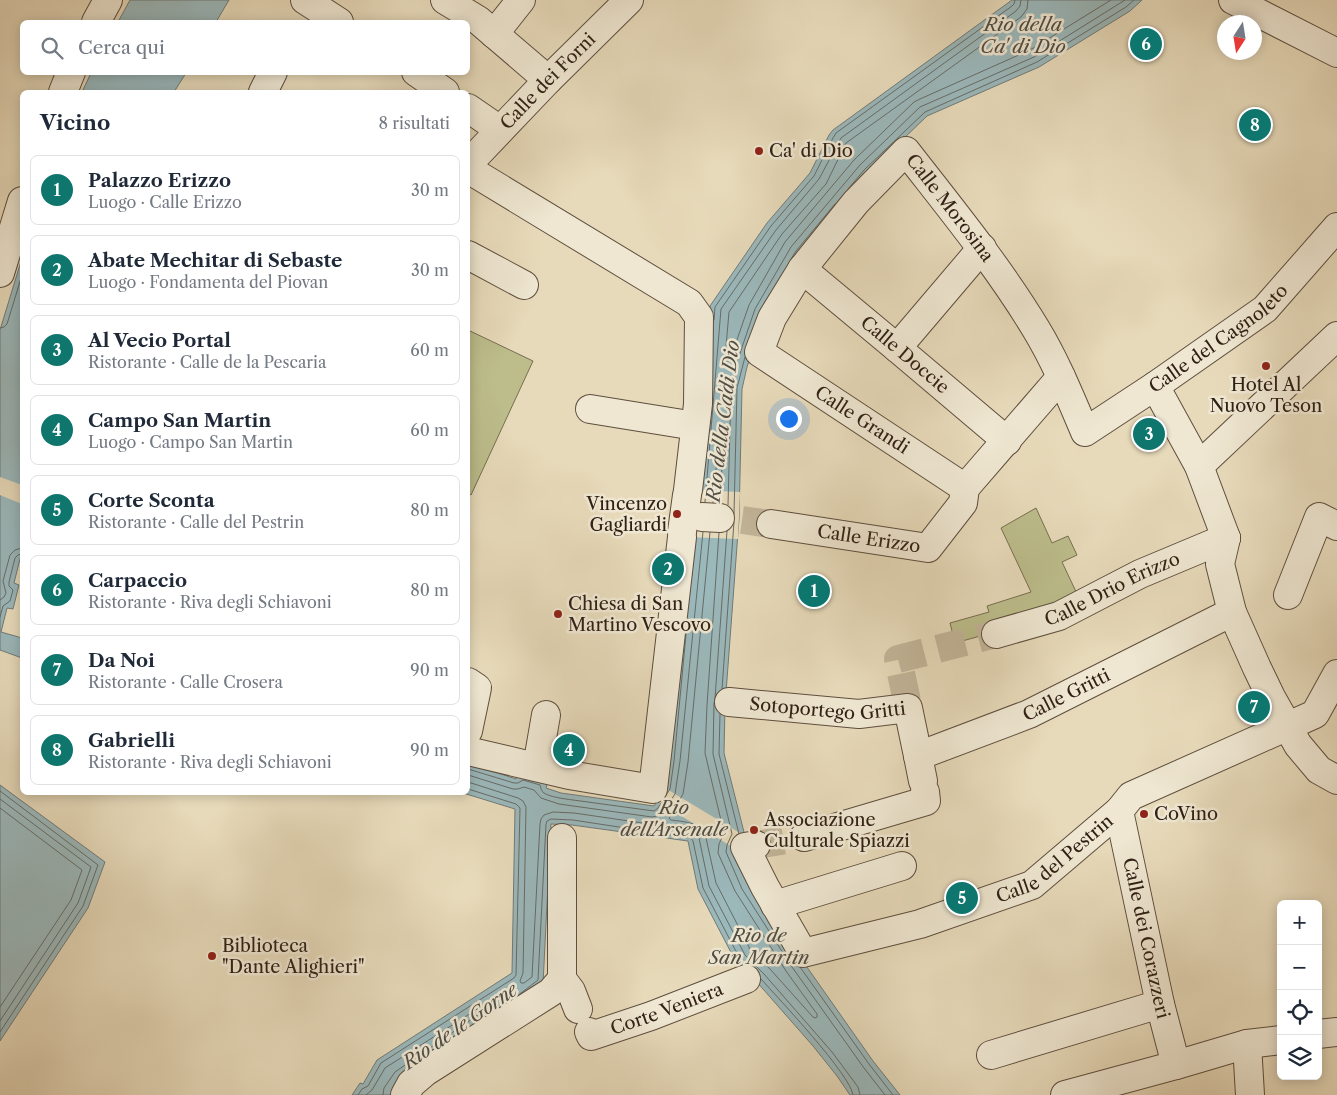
<!DOCTYPE html>
<html lang="it">
<meta charset="utf-8">
<style>
body{margin:0;font-family:"Libre Caslon Text",serif;background:#f2f2f3;color:#1f2937}
.controls{position:absolute;right:15px;bottom:15px;display:grid;overflow:hidden;border-radius:8px;box-shadow:0 2px 12px #0003}
.controls button{width:45px;height:45px;display:grid;place-items:center;padding:0;border:0;border-bottom:1px solid #e0e1e3;background:#fff;color:#1f2937;font:25px sans-serif}
.compass{position:absolute;left:1217px;top:15px;width:45px;height:45px;border-radius:50%;background:#fff;box-shadow:0 2px 12px #0003;rotate:192deg}
.you{position:absolute;left:788px;top:418px;width:18px;height:18px;margin:-12px;border:4px solid #fff;border-radius:50%;background:#1a73e8;box-shadow:0 0 0 8px #1a73e833}
.badge{display:grid;place-items:center;width:32px;height:32px;border-radius:50%;background:#0f766e;color:#fff;font-size:16px;font-weight:700}
.pin{position:absolute;translate:-50% -50%;border:2px solid #fff;box-shadow:0 1px 5px #0006}
.list{margin:0;padding:0;list-style:none}
h2{display:flex;justify-content:space-between;align-items:center;height:65px;margin:0;padding:0 20px;font-size:21px}
h2 small{font-size:16px;font-weight:400;color:#747a83}
.list li{display:grid;grid-template-columns:32px 1fr auto;gap:15px;align-items:center;box-sizing:border-box;height:70px;margin:0 10px 10px;padding:0 10px;border:1px solid #e0e1e3;border-radius:8px}
.list b{display:block;font-size:19px;white-space:nowrap}
.list p{margin:0;font-size:16px;white-space:nowrap;color:#747a83}
.list em{font-size:16px;font-style:normal;color:#747a83}
.icon{flex:none;width:28px;height:28px;fill:none;stroke:currentColor;stroke-width:2;stroke-linecap:round;stroke-linejoin:round}
.map{position:relative;flex:none;width:1337px;height:1095px;overflow:hidden}
.search{position:absolute;background:#fff;box-shadow:0 2px 12px #0003;left:20px;top:20px;width:450px;height:55px;display:flex;align-items:center;gap:12px;box-sizing:border-box;padding:0 18px;border-radius:8px;color:#747a83;font-size:19px}
.panel{position:absolute;background:#fff;box-shadow:0 2px 12px #0003;left:20px;top:90px;width:450px;height:705px;border-radius:8px}
.map>svg:first-child{display:block}
.green{fill:#bcbd8b;stroke:#766e50}
.water{fill:#9bb8bb;stroke:#707b79}
.pier{fill:#e7daba}
.lines{fill:none;stroke-linecap:round;stroke-linejoin:round}
.shore{stroke:#666c68;stroke-width:1}
.street-tunnel{stroke:#c2b599;stroke-width:28;stroke-dasharray:28 14;stroke-linecap:butt}
.street-casing{stroke:#5e4e3e;stroke-width:30}
.street{stroke:#efe7d2;stroke-width:28}
.poi-dot{fill:#8f2418;stroke:#efe7d2;stroke-width:2}
.labels{text-anchor:middle;dominant-baseline:central;stroke-width:5;stroke-linejoin:round;paint-order:stroke}
.street-label{font-size:18px;fill:#302015;stroke:#efe7d2}
.poi-label{font-size:18px;fill:#302015;stroke:#efe7d2;text-anchor:start}
.water-label{font-size:19px;font-style:italic;fill:#504e47;stroke:#efe7d2}
</style>
<div class="map">
<svg width="1337" height="1095" viewBox="0 0 1337 1095">
<rect width="100%" height="100%" fill="#e7daba"/>
<filter id="stains"><feTurbulence type="fractalNoise" baseFrequency=".004" numOctaves="4"/><feColorMatrix values="0 0 0 0 .2 0 0 0 0 .09 0 0 0 0 .02 0 0 0 .5 -.17"/></filter>
<radialGradient id="worn" r=".72"><stop offset=".6" stop-color="#630" stop-opacity="0"/><stop offset="1" stop-color="#630" stop-opacity=".3"/></radialGradient>
<!-- green -->
<g class="green">
<polygon points="468,330 533,361 471,495 468,493"/>
<polygon points="1036,508 1052,543 1068,536 1077,555 1062,562 1079,598 995,632 955,643 950,623 989,612 987,606 1031,592 1001,528"/>
</g>
<!-- water -->
<g class="water">
<polygon points="130,0 229,0 216,22 118,22"/>
<polygon points="1012,0 1142,0 1130,11 1039,67 927,116 868,173 765,314 747,367 742,389 739,519 725,706 724,753 745,836 802,960 873,1061 900,1095 850,1095 837,1076 813,1046 756,981 736,962 698,889 688,841 572,825 551,824 543,984 393,1095 352,1095 360,1083 363,1084 377,1060 512,973 515,809 463,793 468,792 468,763 516,779 518,773 548,782 546,788 561,793 654,806 665,788 699,445 710,306 767,223 810,173 829,135 833,130"/>
<polygon points="91,73 91,72 186,73 174,92 82,92"/>
<polygon points="22,258 22,551 14,583 19,585 13,609 7,608 1,632 22,638 22,658 0,650 0,330"/>
<polygon points="0,785 105,862 88,908 0,1041"/>
</g>
<!-- pier -->
<g class="pier">
<polygon points="0,477 22,485 22,504 0,495"/>
<polygon points="693,490 740,492 738,539 688,537"/>
<polygon points="665,788 745,836 737,850 657,801"/>
</g>
<g class="lines">
<!-- shore -->
<g class="shore">
<polyline points="1028,0 1027,9 1021,17 846,143 826,184 782,234 729,312 725,358 726,361 728,361 730,360 749,305 785,242 854,160 914,102 920,99 1030,50 1111,0"/>
<polyline points="848,189 865,169 925,112 1037,62 1126,7 1134,0"/>
<polyline points="791,259 796,251 835,204"/>
<polyline points="714,320 715,307 771,226 814,176 833,138 836,133 1012,6 1014,4 1015,0"/>
<polyline points="0,328 4,327 7,324 22,275"/>
<polyline points="705,502 721,309 776,230 819,179 841,138 1016,11 1020,6 1021,0"/>
<polyline points="713,503 717,459 719,457 722,460 721,503"/>
<polyline points="728,505 731,388 736,365 755,309 791,247 860,165 920,107 1034,57 1125,0"/>
<polyline points="734,514 737,388 745,357"/>
<path d="M710,532L688,762L683,794L669,818L671,820C686,822 701,822 706,838L716,883L751,951L770,969L813,1017L815,1018L817,1017V1014L786,971L735,891L718,853L719,844L724,833L705,753L707,705L719,533"/>
<polyline points="0,600 4,597 6,593 3,581 10,555 15,550 22,548"/>
<polyline points="0,617 3,606 10,601 13,590 9,586 9,582 15,558 18,555 22,554"/>
<polyline points="722,689 734,522"/>
<polyline points="715,698 727,531"/>
<polyline points="714,703 713,754 732,834 727,845 726,852 742,889 792,967 864,1068 885,1095"/>
<polyline points="720,714 719,754 739,834"/>
<path d="M468,769L514,783H518L523,780L540,785C541,788 541,791 544,793C550,797 565,799 573,800L654,811L658,808L664,799"/>
<polyline points="468,775 513,789 518,789 524,787 534,790 541,798 559,804 652,817 657,816 662,813 675,794 680,761 703,532"/>
<polyline points="468,782 518,798 523,801 526,807 523,973 520,981 521,983 524,983 532,977 540,824 541,819 544,815 553,812 574,813 691,830 696,833 699,838 709,886 745,955 764,974 832,1052 858,1087 860,1095"/>
<polyline points="0,791 98,865 83,906 0,1032"/>
<polyline points="665,797 670,789 674,761 687,624"/>
<polyline points="0,799 91,867 78,903 0,1021"/>
<polyline points="0,808 82,870 71,900 0,1007"/>
<polyline points="800,967 869,1064 893,1095"/>
<path d="M761,979C778,998 851,1075 853,1095"/>
<polyline points="517,996 538,980 546,824 547,821 551,819 573,820 691,838 693,841 703,888 740,959 745,964"/>
<polyline points="358,1095 362,1089 368,1086 381,1063 514,978 516,975 520,808 516,804 468,789"/>
<polyline points="366,1095 372,1090 385,1068 493,999 496,999 495,1003 395,1072 384,1088 383,1095"/>
</g>
<!-- street-tunnel -->
<g class="street-tunnel">
<polyline points="742,520 771,524"/>
<polyline points="907,701 898,659 996,634"/>
<polyline points="756,845 804,837"/>
</g>
<!-- street casing -->
<g class="street-casing">
<g id="street">
<polyline points="305,0 339,22"/>
<polyline points="445,0 478,20 548,80"/>
<polyline points="1233,0 1337,53"/>
<polyline points="96,22 108,0"/>
<polyline points="494,34 521,0"/>
<polyline points="416,72 445,92"/>
<polyline points="63,92 71,72"/>
<polyline points="263,92 273,72"/>
<polyline points="468,108 500,130"/>
<path id="s1" d="M468,164L548,80L629,0"/>
<polyline points="468,169 689,303 699,317 698,404 688,490"/>
<polyline points="468,255 524,285"/>
<path id="s2" d="M802,269L897,348L1007,441"/>
<polyline points="0,273 22,201"/>
<polyline points="897,348 982,248"/>
<polyline points="1155,386 1199,466 1226,538"/>
<polyline points="590,409 695,426"/>
<polyline points="1199,466 1337,336"/>
<path id="s3" d="M965,488L759,352L772,318L802,269L856,202L906,151C951,209 998,266 1036,329C1056,362 1070,397 1085,432L1155,386L1265,309L1337,227"/>
<polyline points="702,517 720,518"/>
<path id="s4" d="M771,524L928,548L963,503L965,488L1061,377"/>
<polyline points="682,532 687,495"/>
<polyline points="1226,538 1220,564 1232,612 1257,668 1271,697 1298,745 1319,770 1337,780"/>
<polyline points="1288,595 1319,517 1337,526"/>
<path id="s5" d="M996,634L1059,616L1140,574L1226,538"/>
<polyline points="468,682 477,688 468,731"/>
<path id="s6" d="M729,702L859,714L908,708L918,756"/>
<polyline points="468,751 569,775 653,789 682,537"/>
<polyline points="537,767 546,715"/>
<path id="s7" d="M923,781L918,756L1029,714L1232,612"/>
<path id="s8" d="M1119,811L1160,1004L1176,1065"/>
<polyline points="804,837 926,801 925,792"/>
<path id="s9" d="M756,845L745,847L765,887L803,953L920,924L1032,885L1119,811L1131,796L1315,714L1337,674"/>
<polyline points="775,905 902,866"/>
<polyline points="562,979 571,991 578,1009"/>
<path id="s10" d="M589,1032L591,1036L651,1016L746,979"/>
<polyline points="1318,1034 1337,1032"/>
<polyline points="1247,1044 1250,1095"/>
<polyline points="991,1055 1160,1004"/>
<polyline points="405,1095 411,1084 425,1072 551,992 562,979 562,838"/>
<polyline points="1065,1095 1176,1065 1247,1044 1281,1040"/>
</g>
</g>
<!-- street -->
<use href="#street" class="street"/>
</g>
<!-- markers -->
<g class="poi-dot">
<circle cx="759" cy="151" r="5"/>
<circle cx="1266" cy="366" r="5"/>
<circle cx="677" cy="514" r="5"/>
<circle cx="558" cy="614" r="5"/>
<circle cx="1144" cy="814" r="5"/>
<circle cx="754" cy="830" r="5"/>
<circle cx="212" cy="956" r="5"/>
</g>
<g class="labels">
<!-- street labels -->
<g class="street-label">
<text stroke="none"><textPath href="#s1" startOffset="115">Calle dei Forni</textPath></text>
<text stroke="none"><textPath href="#s3" startOffset="570">Calle Morosina</textPath></text>
<text stroke="none"><textPath href="#s3" startOffset="996">Calle del Cagnoleto</textPath></text>
<text stroke="none"><textPath href="#s2" startOffset="134">Calle Doccie</textPath></text>
<text transform="translate(862 420) rotate(33)">Calle Grandi</text>
<text stroke="none"><textPath href="#s4" startOffset="99">Calle Erizzo</textPath></text>
<text stroke="none"><textPath href="#s5" startOffset="125">Calle Drio Erizzo</textPath></text>
<text stroke="none"><textPath href="#s7" startOffset="186">Calle Gritti</textPath></text>
<text stroke="none"><textPath href="#s6" startOffset="99">Sotoportego Gritti</textPath></text>
<text stroke="none"><textPath href="#s9" startOffset="404">Calle del Pestrin</textPath></text>
<text stroke="none"><textPath href="#s8" startOffset="130">Calle dei Corazzeri</textPath></text>
<text stroke="none"><textPath href="#s10" startOffset="85">Corte Veniera</textPath></text>
</g>
<!-- poi labels -->
<g class="poi-label">
<text x="769" y="151">Ca' di Dio</text>
<text x="1266" y="385" text-anchor="middle">Hotel Al<tspan x="1266" dy="21">Nuovo Teson</tspan></text>
<text x="667" y="504" text-anchor="end">Vincenzo<tspan x="667" dy="21">Gagliardi</tspan></text>
<text x="568" y="604">Chiesa di San<tspan x="568" dy="21">Martino Vescovo</tspan></text>
<text x="1154" y="814">CoVino</text>
<text x="764" y="820">Associazione<tspan x="764" dy="21">Culturale Spiazzi</tspan></text>
<text x="222" y="946">Biblioteca<tspan x="222" dy="21">"Dante Alighieri"</tspan></text>
</g>
<!-- water labels -->
<g class="water-label">
<text x="1023" y="24">Rio della<tspan x="1023" dy="22">Ca' di Dio</tspan></text>
<text transform="translate(723 421) rotate(-83)">Rio della Ca'di Dio</text>
<text x="674" y="807">Rio<tspan x="674" dy="22">dell'Arsenale</tspan></text>
<text x="759" y="935">Rio de<tspan x="759" dy="22">San Martin</tspan></text>
<text transform="translate(460 1026) rotate(-35)">Rio de le Gorne</text>
</g>
</g>
<rect width="100%" height="100%" filter="url(#stains)"/>
<rect width="100%" height="100%" fill="url(#worn)"/>
</svg>
<div class="controls">
<button>+</button>
<button>−</button>
<button><svg class="icon" aria-label="locate" viewBox="0 0 24 24"><circle cx="12" cy="12" r="6"/><path d="M12 2v4M12 18v4M2 12h4M18 12h4"/></svg></button>
<button><svg class="icon" aria-label="layers" viewBox="0 0 24 24"><path d="M12 4l9 5-9 5-9-5zM3 14l9 5 9-5"/></svg></button>
</div>
<svg class="compass" viewBox="-18 -18 36 36"><path d="M0-13l5 13h-10z" fill="#e53935"/><path d="M0 13l5-13h-10z" fill="#747a83"/></svg>
<div class="you"></div>
<div class="pin badge" style="left:814px;top:591px">1</div>
<div class="pin badge" style="left:668px;top:569px">2</div>
<div class="pin badge" style="left:1149px;top:434px">3</div>
<div class="pin badge" style="left:569px;top:750px">4</div>
<div class="pin badge" style="left:962px;top:898px">5</div>
<div class="pin badge" style="left:1146px;top:44px">6</div>
<div class="pin badge" style="left:1254px;top:707px">7</div>
<div class="pin badge" style="left:1255px;top:125px">8</div>
<div class="search"><svg class="icon" aria-label="search" viewBox="0 0 24 24"><circle cx="10" cy="10" r="6"/><path d="M15 15l6 6"/></svg>Cerca qui</div>
<section class="panel">
<h2>Vicino<small>8 risultati</small></h2>
<ul class="list">
<li><span class="badge">1</span><div><b>Palazzo Erizzo</b><p>Luogo · Calle Erizzo</p></div><em>30 m</em></li>
<li><span class="badge">2</span><div><b>Abate Mechitar di Sebaste</b><p>Luogo · Fondamenta del Piovan</p></div><em>30 m</em></li>
<li><span class="badge">3</span><div><b>Al Vecio Portal</b><p>Ristorante · Calle de la Pescaria</p></div><em>60 m</em></li>
<li><span class="badge">4</span><div><b>Campo San Martin</b><p>Luogo · Campo San Martin</p></div><em>60 m</em></li>
<li><span class="badge">5</span><div><b>Corte Sconta</b><p>Ristorante · Calle del Pestrin</p></div><em>80 m</em></li>
<li><span class="badge">6</span><div><b>Carpaccio</b><p>Ristorante · Riva degli Schiavoni</p></div><em>80 m</em></li>
<li><span class="badge">7</span><div><b>Da Noi</b><p>Ristorante · Calle Crosera</p></div><em>90 m</em></li>
<li><span class="badge">8</span><div><b>Gabrielli</b><p>Ristorante · Riva degli Schiavoni</p></div><em>90 m</em></li>
</ul>
</section>
</div>
